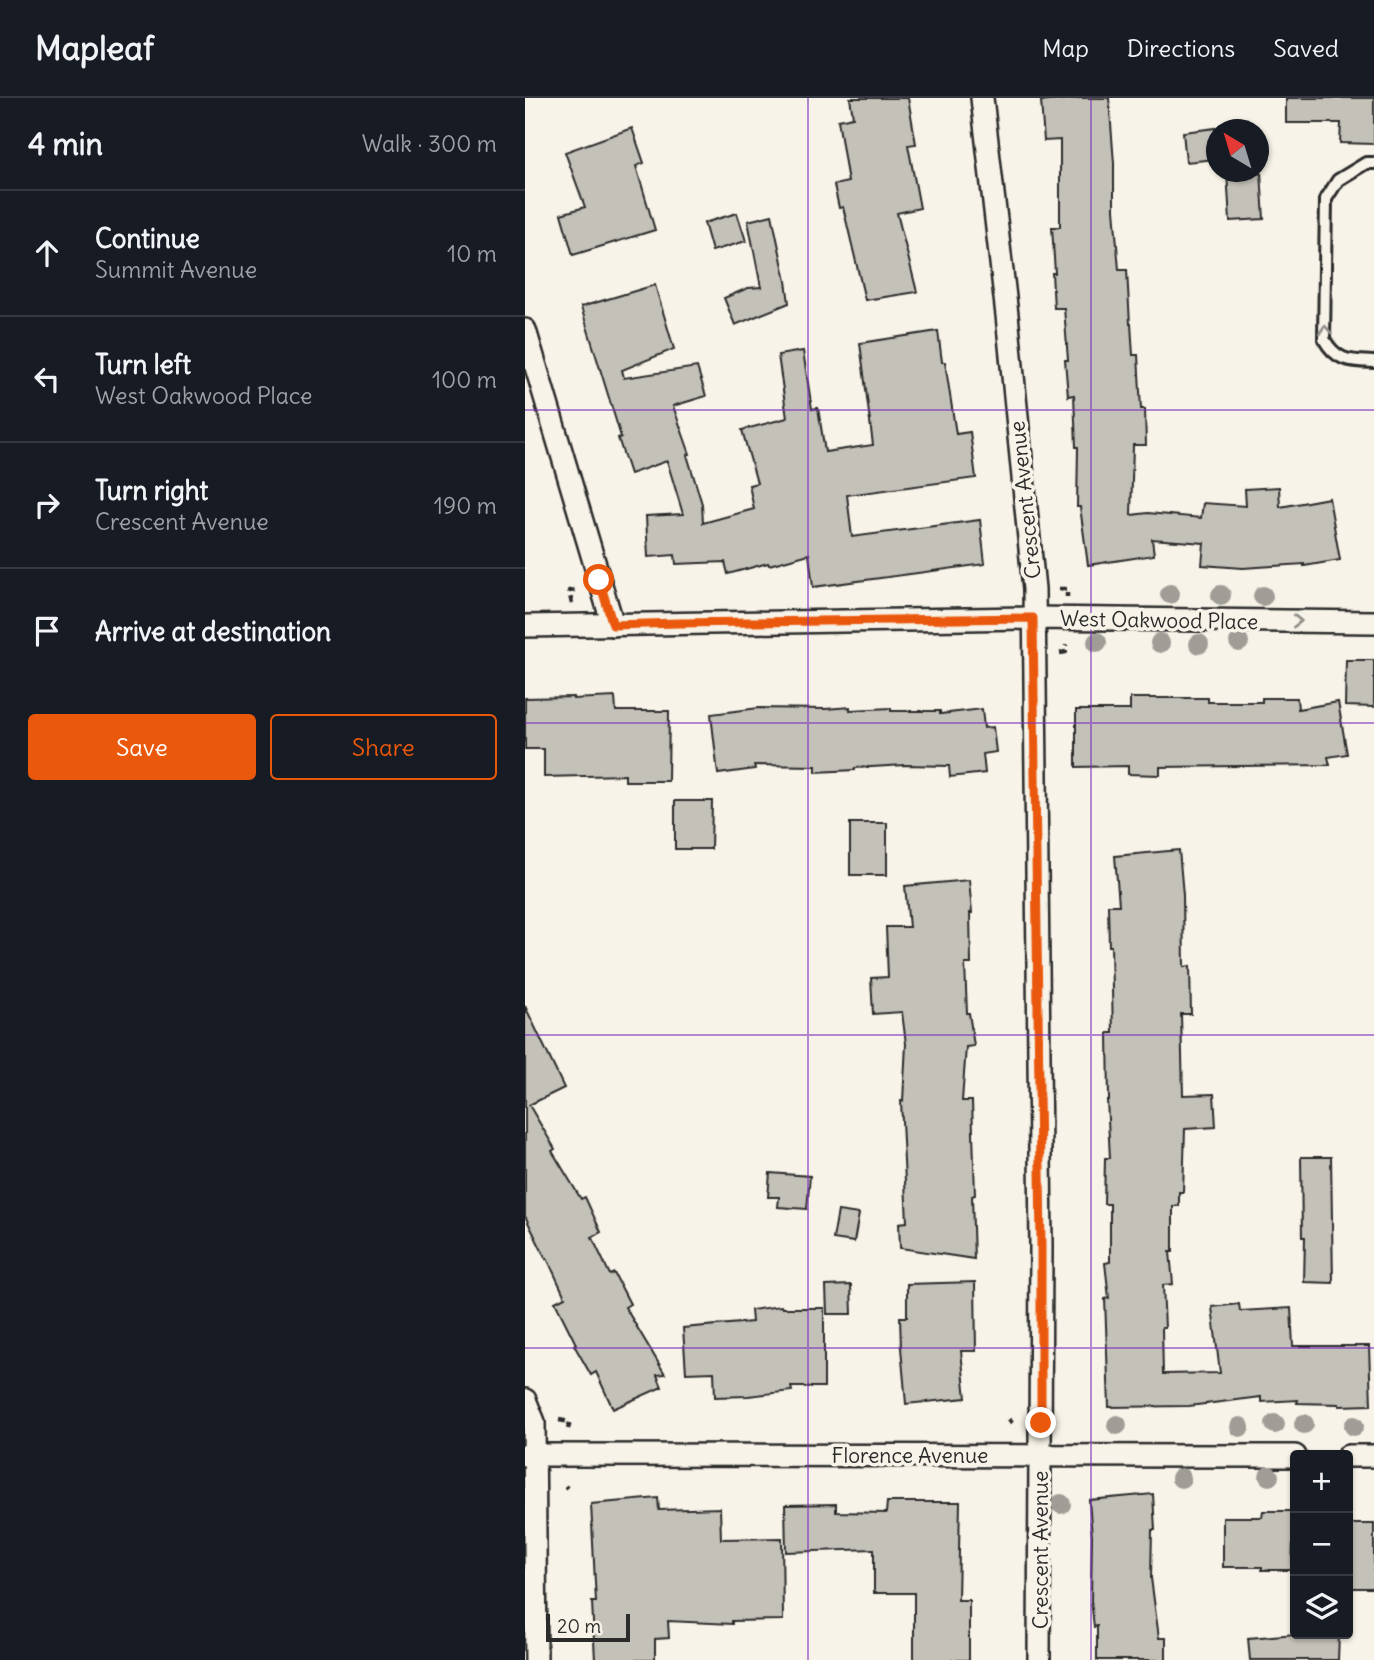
<!DOCTYPE html>
<meta charset="utf-8">
<style>
body{margin:0;font-family:Delius,sans-serif;background:#20242c;color:#f1f3f6}
.controls{position:absolute;right:21px;bottom:21px;display:grid;overflow:hidden;border-radius:7px;box-shadow:0 2px 5px #0004}
.controls button{width:63px;height:63px;display:grid;place-items:center;padding:0;border:0;border-bottom:2px solid #363941;background:#171b24;color:#f1f3f6;font:35px sans-serif}
.compass{position:absolute;left:681px;top:21px;width:63px;height:63px;border-radius:50%;background:#171b24;box-shadow:0 2px 5px #0004;rotate:322deg}
.scale{position:absolute;left:21px;bottom:18px;width:84px;box-sizing:border-box;padding-left:7px;border:4px solid #2b2b2b;border-top:0;font-size:19px;line-height:24px;white-space:nowrap;color:#2b2b2b;-webkit-text-stroke:5px #f7f3e8;paint-order:stroke}
.stop{position:absolute;width:21px;height:21px;margin:-16px;border:5px solid #ea580c;border-radius:50%;background:#fff}
.stop.end{background:#ea580c;border-color:#fff;box-shadow:0 2px 7px #0008}
.list{margin:0;padding:0;list-style:none}
h2{display:flex;justify-content:space-between;align-items:center;height:91px;margin:0;padding:0 28px;font-size:30px}
h2 small{font-size:23px;font-weight:400;color:#9ea1a6}
.list li{display:grid;grid-template-columns:46px 1fr auto;gap:21px;align-items:center;box-sizing:border-box;height:126px;padding:0 28px;border-top:2px solid #363941}
.list b{display:block;font-size:26px;white-space:nowrap}
.list p{margin:0;font-size:23px;white-space:nowrap;color:#9ea1a6}
.list em{font-size:23px;font-style:normal;color:#9ea1a6}
.actions{display:flex;gap:14px;padding:21px 28px}
.actions a{flex:1;padding:16px 0;border:2px solid #ea580c;border-radius:7px;text-align:center;font-size:24px;color:#ea580c}
.actions .main{background:#ea580c;color:#fff}
.icon{flex:none;width:38px;height:38px;fill:none;stroke:currentColor;stroke-width:2;stroke-linecap:round;stroke-linejoin:round}
.map{position:relative;flex:none;width:849px;height:1562px;overflow:hidden}
header{display:flex;align-items:center;gap:42px;box-sizing:border-box;height:98px;padding:0 35px;background:#171b24;border-bottom:2px solid #363941}
header strong{font-size:33px}
nav{display:flex;gap:38px;margin-inline-start:auto;font-size:24px}
main{display:flex}
aside{flex:1;background:#171b24}
.map>svg:first-child{display:block}
.building{fill:#c4c1b9;stroke:#2b2b2b;stroke-width:2}
.lines{fill:none;stroke-linecap:round;stroke-linejoin:round}
.service-casing{stroke:#2b2b2b;stroke-width:16}
.minor-casing{stroke:#2b2b2b;stroke-width:26}
.path{stroke:#2b2b2b;stroke-width:4.5;stroke-dasharray:7 5;stroke-linecap:butt}
.service{stroke:#f7f3e8;stroke-width:10}
.minor{stroke:#f7f3e8;stroke-width:21}
.tree{fill:#9f9d96}
.oneway{stroke:#918f8a}
.route{stroke:#ea580c;stroke-width:9}
.grid{fill:none;stroke:#7b2cbf;stroke-width:2;stroke-opacity:0.55}
.labels{text-anchor:middle;dominant-baseline:central;stroke-width:7;stroke-linejoin:round;paint-order:stroke}
.street-label{font-size:21px;fill:#2b2b2b;stroke:#f7f3e8}
</style>
<header>
<strong>Mapleaf</strong>
<nav><a>Map</a><a>Directions</a><a>Saved</a></nav>
</header>
<main>
<aside>
<h2>4 min<small>Walk · 300 m</small></h2>
<ul class="list">
<li><svg class="icon" aria-label="ahead" viewBox="0 0 24 24"><path d="M12 20V5M6 11l6-6 6 6"/></svg><div><b>Continue</b><p>Summit Avenue</p></div><em>10 m</em></li>
<li><svg class="icon" aria-label="left" viewBox="0 0 24 24"><path d="M17 20v-9H6M10 6l-5 5 5 5"/></svg><div><b>Turn left</b><p>West Oakwood Place</p></div><em>100 m</em></li>
<li><svg class="icon" aria-label="right" viewBox="0 0 24 24"><path d="M7 20v-9h11M14 6l5 5-5 5"/></svg><div><b>Turn right</b><p>Crescent Avenue</p></div><em>190 m</em></li>
<li><svg class="icon" aria-label="arrive" viewBox="0 0 24 24"><path d="M6 21V4h12l-3 4 3 4H6"/></svg><div><b>Arrive at destination</b></div></li>
</ul>
<div class="actions"><a class="main">Save</a><a>Share</a></div>
</aside>
<div class="map">
<svg width="849" height="1562" viewBox="0 0 849 1562">
<rect width="100%" height="100%" fill="#f7f3e8"/>
<filter id="ink" filterUnits="userSpaceOnUse"><feTurbulence type="fractalNoise" baseFrequency=".0143" numOctaves="2"/><feDisplacementMap in="SourceGraphic" scale="14" xChannelSelector="R" yChannelSelector="G"/><feConvolveMatrix kernelMatrix="1 2 1 2 8 2 1 2 1" color-interpolation-filters="sRGB"/></filter>
<g filter="url(#ink)">
<!-- building -->
<g class="building">
<polygon points="325,0 383,0 391,46 383,47 395,110 372,115 392,194 340,202 318,109 314,110 309,87 323,84 313,22 328,19"/>
<polygon points="553,0 584,0 589,65 589,111 594,172 602,172 605,226 606,226 608,257 613,257 616,311 620,311 621,347 608,347 606,417 623,415 676,420 678,405 721,408 720,391 754,389 755,409 804,400 815,462 779,468 779,466 718,470 677,467 679,445 627,441 629,457 563,467 555,409 552,409 553,349 551,349 549,297 543,298 540,262 543,262 539,210 529,210 527,175 530,175 527,129 535,129 535,42 519,43 516,3"/>
<polygon points="761,0 849,0 849,46 815,45 816,25 761,25"/>
<polygon points="107,30 119,65 111,68 130,132 48,157 36,116 60,109 40,54"/>
<polygon points="691,30 691,61 661,64 658,34"/>
<polygon points="702,74 736,74 739,121 705,123"/>
<polygon points="212,115 221,143 187,153 179,125"/>
<polygon points="247,117 261,183 264,205 210,227 199,200 223,190 236,189 223,123"/>
<polygon points="130,187 149,251 97,272 99,280 172,269 181,298 148,308 165,356 162,357 177,406 178,425 229,411 224,387 232,385 217,332 262,320 253,257 278,253 287,311 293,310 300,354 348,347 335,245 413,233 417,264 420,264 431,336 445,334 451,380 322,397 327,439 455,422 460,466 288,489 284,456 244,467 243,465 203,476 200,464 151,466 150,457 123,459 121,418 158,416 142,363 105,376 93,340 96,339 56,209"/>
<polygon points="821,562 849,562 849,609 820,608"/>
<polygon points="48,599 48,601 90,599 91,613 144,613 143,683 100,683 100,677 19,679 19,651 0,651 0,600"/>
<polygon points="605,600 683,600 683,604 737,604 737,600 772,600 773,611 813,604 822,656 803,659 805,667 635,669 635,677 603,676 603,668 551,669 551,612 605,612"/>
<polygon points="325,609 325,612 366,610 366,613 415,613 415,616 457,611 459,630 468,629 471,654 458,656 460,675 425,679 424,668 380,667 330,670 330,672 291,674 291,668 229,667 230,671 193,676 186,616 234,610 300,611"/>
<polygon points="150,703 187,703 186,751 150,751"/>
<rect x="325" y="725" width="37" height="52"/>
<polygon points="654,752 658,797 659,869 665,868 666,916 656,916 658,997 689,996 691,1029 660,1031 658,1094 654,1094 654,1108 648,1108 648,1154 645,1154 648,1186 638,1187 640,1230 637,1230 638,1276 695,1275 687,1209 714,1206 715,1213 766,1210 768,1248 844,1248 846,1307 814,1308 814,1306 772,1305 773,1302 736,1304 736,1299 664,1308 584,1309 580,1201 584,1200 580,1165 585,1164 585,1106 579,1106 580,1060 585,1060 582,1002 584,1002 583,935 588,935 586,848 584,848 583,807 594,807 590,758"/>
<polygon points="444,782 447,815 445,815 446,866 440,866 442,915 444,915 449,948 441,949 437,1003 447,1003 450,1097 447,1098 449,1161 375,1150 374,1125 382,1124 376,1003 378,1003 381,946 377,914 348,916 346,880 363,879 361,829 384,829 380,788"/>
<polygon points="0,908 39,990 4,1007 30,1051 27,1053 56,1101 60,1099 76,1134 67,1139 85,1177 89,1175 105,1206 100,1209 140,1276 132,1277 137,1289 88,1311 71,1274 66,1277 49,1247 51,1246 30,1204 40,1199 22,1160 21,1161 0,1118"/>
<polygon points="776,1059 806,1059 808,1185 779,1184 780,1139 777,1139"/>
<polygon points="245,1075 285,1078 282,1111 253,1109 254,1099 243,1099"/>
<polygon points="313,1113 334,1116 329,1144 308,1141"/>
<polygon points="450,1184 451,1253 436,1253 441,1300 381,1306 376,1250 375,1219 382,1219 382,1186"/>
<polygon points="326,1187 327,1216 302,1216 301,1188"/>
<polygon points="256,1208 257,1210 299,1210 299,1289 266,1289 267,1293 223,1298 190,1299 189,1274 161,1275 158,1230 227,1224 226,1212"/>
<polygon points="628,1396 630,1432 627,1432 626,1480 634,1540 641,1540 641,1562 572,1562 572,1528 569,1529 566,1502 567,1438 564,1402"/>
<polygon points="133,1400 134,1412 195,1410 196,1441 257,1440 258,1522 207,1523 207,1526 143,1523 144,1540 130,1541 130,1562 70,1562 67,1504 71,1504 66,1406"/>
<polygon points="362,1404 435,1404 433,1502 444,1502 444,1562 389,1562 389,1495 349,1495 349,1451 261,1454 260,1407 311,1406 311,1414 361,1415"/>
<polygon points="738,1413 769,1413 767,1472 737,1472 737,1469 698,1469 698,1419 737,1419"/>
<rect x="823" y="1426" width="26" height="64"/>
<polygon points="772,1536 814,1536 813,1562 725,1562 723,1540"/>
</g>
<g class="lines">
<!-- service casing -->
<g class="service-casing">
<path id="service" d="M849,65H841L813,82L801,101L799,241C812,264 825,263 849,264"/>
</g>
<!-- minor casing -->
<g class="minor-casing">
<g id="minor">
<polyline points="457,0 482,217 509,491 516,1148 514,1562"/>
<polyline points="0,232 88,527"/>
<polyline points="0,528 508,520 849,524"/>
<polyline points="0,1302 9,1324 11,1562"/>
<polyline points="0,1357 770,1358"/>
<polyline points="823,1358 849,1358"/>
</g>
</g>
<!-- path -->
<g class="path">
<polyline points="534,491 542,491 542,499"/>
<polyline points="47,506 44,493 52,492"/>
<polyline points="535,555 541,554 541,547"/>
<polyline points="484,1321 487,1325"/>
<polyline points="34,1322 45,1324 43,1331"/>
<polyline points="40,1388 42,1390"/>
</g>
<!-- service -->
<use href="#service" class="service"/>
<!-- minor -->
<use href="#minor" class="minor"/>
</g>
<!-- trees -->
<g class="tree">
<circle cx="645" cy="496" r="10"/>
<circle cx="696" cy="497" r="10"/>
<circle cx="738" cy="498" r="10"/>
<circle cx="572" cy="544" r="10"/>
<circle cx="714" cy="544" r="10"/>
<circle cx="635" cy="545" r="10"/>
<circle cx="674" cy="546" r="10"/>
<circle cx="750" cy="1326" r="10"/>
<circle cx="779" cy="1326" r="10"/>
<circle cx="592" cy="1327" r="10"/>
<circle cx="829" cy="1328" r="10"/>
<circle cx="715" cy="1329" r="10"/>
<circle cx="744" cy="1378" r="10"/>
<circle cx="656" cy="1380" r="10"/>
<circle cx="536" cy="1406" r="10"/>
</g>
<!-- one-way arrows -->
<defs><path id="oneway-chevron" d="M-2-3.5L2.5 0L-2 3.5" fill="none" stroke-width="1.6" stroke-linecap="round" stroke-linejoin="round" transform="scale(1.75)"/></defs>
<g class="oneway">
<use href="#oneway-chevron" transform="translate(800 232) rotate(-94)"/>
<use href="#oneway-chevron" transform="translate(772 523) rotate(1)"/>
</g>
</g>
<g class="lines" filter="url(#ink)">
<!-- route -->
<polyline class="route" points="74,482 88,527 153,525 508,520 516,1148 516,1325"/>
</g>
<!-- grid -->
<path class="grid" d="M283,0V1562M566,0V1562M0,312H849M0,625H849M0,937H849M0,1250H849"/>
<g class="labels">
<!-- street labels -->
<g class="street-label">
<text transform="translate(500 402) rotate(-96)">Crescent Avenue</text>
<text transform="translate(634 522) rotate(1)">West Oakwood Place</text>
<text x="385" y="1357">Florence Avenue</text>
<text transform="translate(515 1452) rotate(-90)">Crescent Avenue</text>
</g>
</g>
</svg>
<div class="controls">
<button>+</button>
<button>−</button>
<button><svg class="icon" aria-label="layers" viewBox="0 0 24 24"><path d="M12 4l9 5-9 5-9-5zM3 14l9 5 9-5"/></svg></button>
</div>
<svg class="compass" viewBox="-18 -18 36 36"><path d="M0-13l5 13h-10z" fill="#e53935"/><path d="M0 13l5-13h-10z" fill="#9ea1a6"/></svg>
<div class="scale">20 m</div>
<div class="stop" style="left:74px;top:482px"></div>
<div class="stop end" style="left:516px;top:1325px"></div>
</div>
</main>
